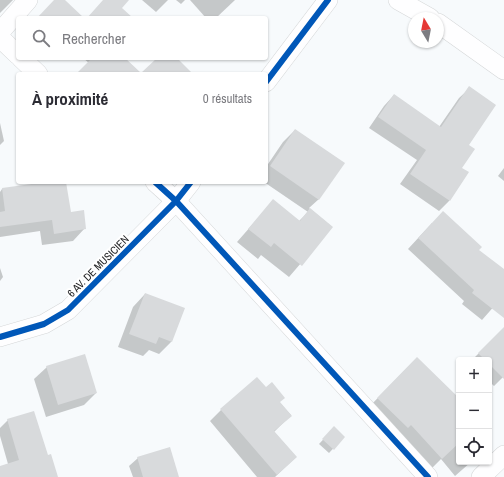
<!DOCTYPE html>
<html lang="fr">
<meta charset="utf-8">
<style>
body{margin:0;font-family:"Archivo Narrow",sans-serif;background:#f7f7f7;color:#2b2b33}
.controls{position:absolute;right:12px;bottom:12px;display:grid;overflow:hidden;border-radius:4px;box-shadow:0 1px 3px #0004}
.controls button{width:36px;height:36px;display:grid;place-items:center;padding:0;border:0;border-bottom:1px solid #e1e1e2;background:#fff;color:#2b2b33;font:20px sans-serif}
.compass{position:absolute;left:408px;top:12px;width:36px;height:36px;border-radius:50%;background:#fff;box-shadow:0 1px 3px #0004;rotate:350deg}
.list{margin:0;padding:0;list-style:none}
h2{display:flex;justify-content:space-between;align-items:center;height:52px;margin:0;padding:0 16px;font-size:17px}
h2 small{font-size:13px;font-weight:400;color:#7c7c81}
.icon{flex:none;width:22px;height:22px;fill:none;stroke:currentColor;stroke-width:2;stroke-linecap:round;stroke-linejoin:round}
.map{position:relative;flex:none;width:504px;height:477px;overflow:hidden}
.search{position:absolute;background:#fff;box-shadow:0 1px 3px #0004;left:16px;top:16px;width:252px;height:44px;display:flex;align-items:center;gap:10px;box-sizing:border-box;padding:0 14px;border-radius:4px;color:#7c7c81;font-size:15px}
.panel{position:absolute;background:#fff;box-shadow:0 1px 3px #0004;left:16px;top:72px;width:252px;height:112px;border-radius:4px}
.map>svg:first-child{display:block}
.shadow{fill:#0003}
.building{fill:#d8dadc}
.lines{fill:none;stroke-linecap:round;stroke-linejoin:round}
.minor-casing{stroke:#d5d7d8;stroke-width:20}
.minor{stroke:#fefeff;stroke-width:19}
.cycleway-casing{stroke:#fff;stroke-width:8}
.cycleway{stroke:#0057b8;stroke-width:6}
.labels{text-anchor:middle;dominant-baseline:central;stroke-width:4;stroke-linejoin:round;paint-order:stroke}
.street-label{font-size:11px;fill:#242527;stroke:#fff}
</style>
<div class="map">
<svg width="504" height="477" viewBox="0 0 504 477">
<rect width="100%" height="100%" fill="#f7fafc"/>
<!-- shadow -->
<g class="shadow">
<polygon points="0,0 13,0 0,13"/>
<polygon points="142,0 168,0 156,12"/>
<polygon points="176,0 185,0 181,4"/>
<polygon points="190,0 235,0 216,18 206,18"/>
<polygon points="83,58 124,58 141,74 77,74 89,63"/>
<polygon points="470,88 467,145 449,201 439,211 400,184 417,160 369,128 384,106 394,95 439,127 459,98"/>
<polygon points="0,123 4,141 0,145"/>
<polygon points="295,130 319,199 309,208 332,227 289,277 261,255 258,259 237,242 273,201 299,221 308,212 264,182 266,182 266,167 283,142"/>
<polygon points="504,168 504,181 498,176"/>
<polygon points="53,182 65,182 70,213 85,228 73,241 42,245 40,231 0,237 0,192 2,189"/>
<polygon points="432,223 477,250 504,270 504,295 482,320 462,304 464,301 408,249"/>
<polygon points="0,268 3,277 0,281"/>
<polygon points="145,294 183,309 171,342 159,354 149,350 143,356 118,347 133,307"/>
<polygon points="504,328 504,376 494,386 489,381 489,360 472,360"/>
<polygon points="417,358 459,405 459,462 471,462 455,476 441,459 431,469 367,409"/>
<polygon points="47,367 96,393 84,405 46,417 34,379"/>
<polygon points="279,402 291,415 274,432 296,457 275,477 257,477 210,421 221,410"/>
<polygon points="8,420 47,456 56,477 0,477 0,467 8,464 0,436 0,428"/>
<polygon points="334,428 344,437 329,453 319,444"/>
<polygon points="138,458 177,477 133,477 129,466"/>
</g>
<!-- building -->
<g class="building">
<polygon points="54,0 65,0 84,18 37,18"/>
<polygon points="103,0 129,0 122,8 133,18 87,18"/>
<polygon points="92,58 125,58 141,73 157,58 177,58 193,74 76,74"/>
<polygon points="469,86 496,105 469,145 475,149 462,168 469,172 450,201 410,174 426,150 378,117 394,94 441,127"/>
<polygon points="295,129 345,163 319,200 270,166"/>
<polygon points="46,182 66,182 71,212 84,210 86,229 54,234 52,220 0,227 0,212 5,211 2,188"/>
<polygon points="273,199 300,221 310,208 333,227 302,266 274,243 271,247 248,229"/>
<polygon points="443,211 482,247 479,250 504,269 504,318 472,293 474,290 418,238"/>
<polygon points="145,293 185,308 172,342 159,337 156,344 129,334"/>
<polygon points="504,327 504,379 489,364 489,360 485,360 478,353"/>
<polygon points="85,354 97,393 58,405 46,366"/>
<polygon points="417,357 459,398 459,443 442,459 411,425 408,428 377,398"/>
<polygon points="257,377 266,387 272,382 285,398 280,402 292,416 274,431 297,457 277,475 220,409"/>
<polygon points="34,411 48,455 51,454 58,477 0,477 0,466 19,460 7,419"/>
<polygon points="334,426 345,437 334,450 322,439"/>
<polygon points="170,447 179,477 143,477 137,457"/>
</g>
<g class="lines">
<!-- minor casing -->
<g class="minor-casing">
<g id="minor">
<polyline points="398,0 430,18"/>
<polyline points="438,23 504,70"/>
<polyline points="0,32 28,0"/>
<polyline points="0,38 18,55"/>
<polyline points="21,58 38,74"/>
<polyline points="266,82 328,0"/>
<polyline points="155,182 176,201 428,477"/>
<polyline points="0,337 44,324 68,310 176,201 191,182"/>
<polyline points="481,477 504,455"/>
</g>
</g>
<!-- minor -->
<use href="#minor" class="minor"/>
<!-- cycleway casing -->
<g class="cycleway-casing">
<g id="cycleway">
<polyline points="266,82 328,0"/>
<polyline points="155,182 176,201 428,477"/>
<polyline points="0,337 44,324 68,310 176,201 191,182"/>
</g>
</g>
<!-- cycleway -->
<use href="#cycleway" class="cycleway"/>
</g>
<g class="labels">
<!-- street labels -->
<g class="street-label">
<text transform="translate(98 266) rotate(-45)">6 AV. DE MUSICIEN</text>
</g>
</g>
</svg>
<div class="controls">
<button>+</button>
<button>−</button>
<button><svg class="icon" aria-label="locate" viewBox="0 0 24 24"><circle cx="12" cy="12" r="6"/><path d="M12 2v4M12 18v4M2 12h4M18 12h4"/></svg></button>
</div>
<svg class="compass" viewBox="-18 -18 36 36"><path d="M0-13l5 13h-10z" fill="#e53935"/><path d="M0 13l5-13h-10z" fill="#7c7c81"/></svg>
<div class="search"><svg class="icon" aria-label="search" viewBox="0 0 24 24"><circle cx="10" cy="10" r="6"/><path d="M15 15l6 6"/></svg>Rechercher</div>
<section class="panel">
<h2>À proximité<small>0 résultats</small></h2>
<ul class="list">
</ul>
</section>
</div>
